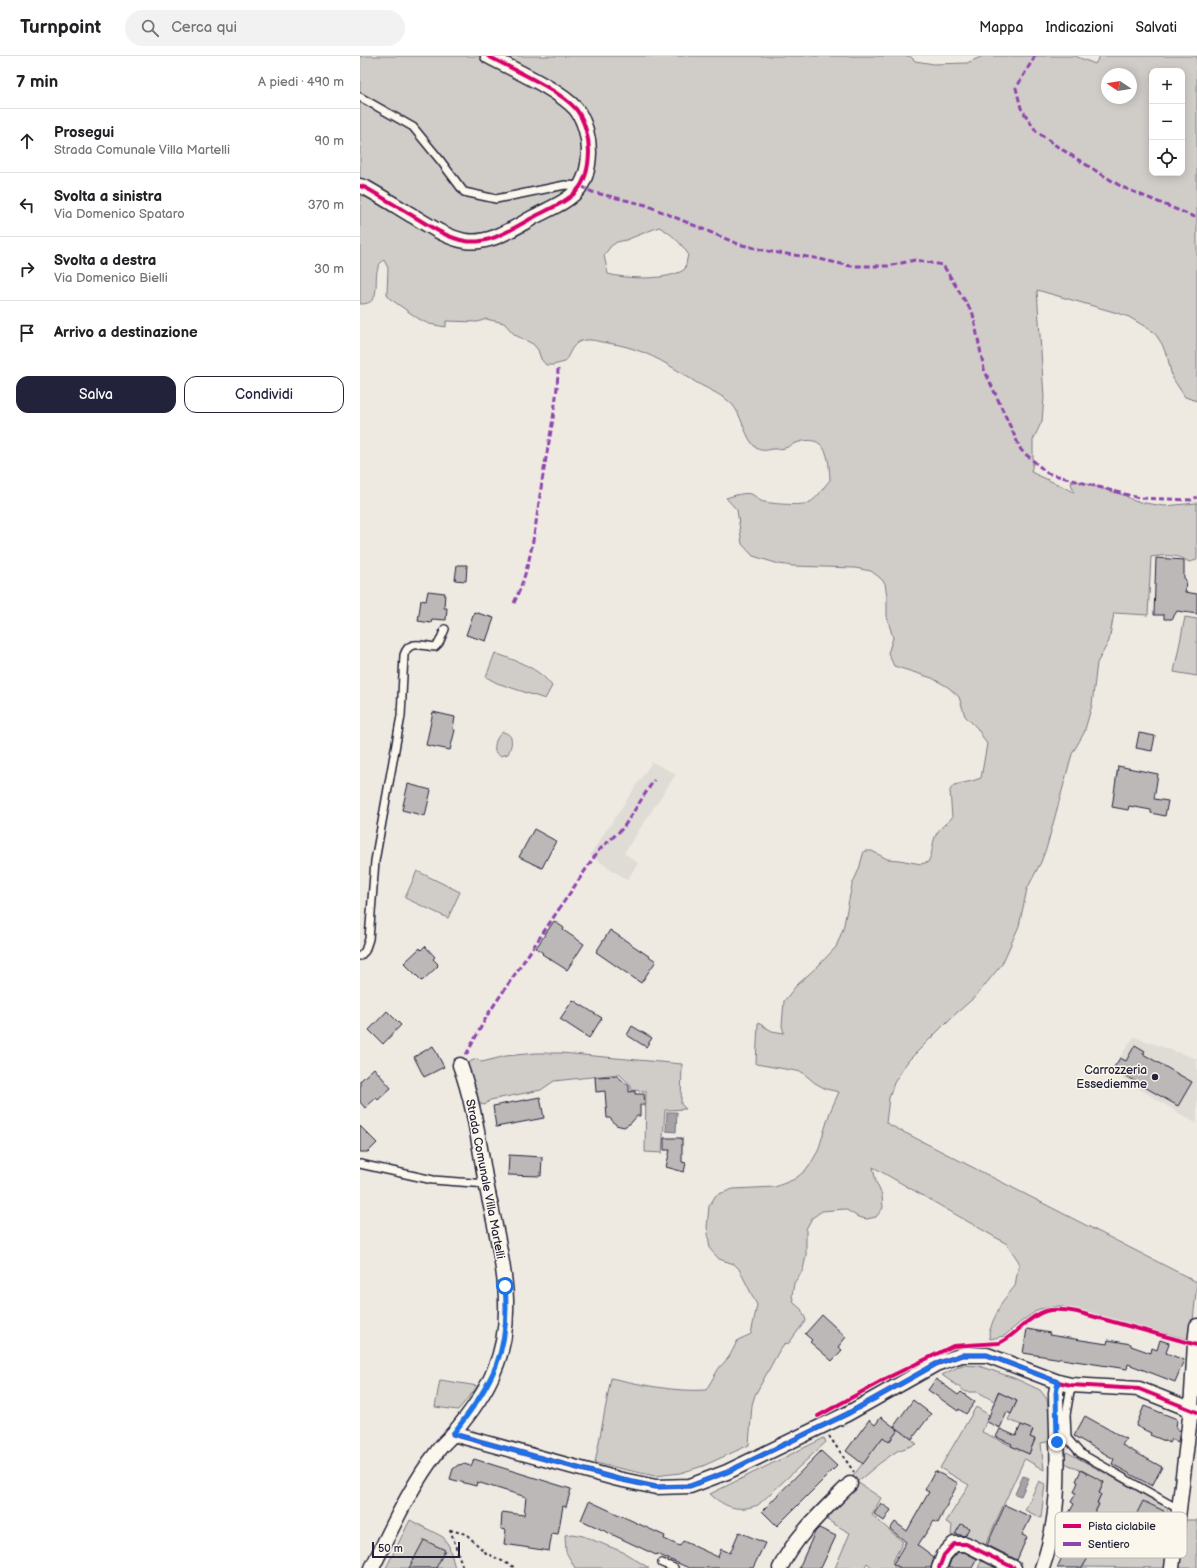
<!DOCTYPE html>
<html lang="it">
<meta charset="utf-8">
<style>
body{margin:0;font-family:"Balsamiq Sans",sans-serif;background:#f2f2f2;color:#202124}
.controls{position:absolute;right:12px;top:12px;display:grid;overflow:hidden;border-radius:8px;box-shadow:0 2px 10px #0003}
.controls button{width:36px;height:36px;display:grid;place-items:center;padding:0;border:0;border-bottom:1px solid #e0e0e0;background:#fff;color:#202124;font:20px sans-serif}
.compass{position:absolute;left:741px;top:12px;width:36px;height:36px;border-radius:50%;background:#fff;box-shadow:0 2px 10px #0003;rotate:282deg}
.scale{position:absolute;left:12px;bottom:10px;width:88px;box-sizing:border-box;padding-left:4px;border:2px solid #22223b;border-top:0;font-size:11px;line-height:14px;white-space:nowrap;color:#22223b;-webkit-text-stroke:3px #fbf7ec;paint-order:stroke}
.stop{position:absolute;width:12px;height:12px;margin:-9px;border:3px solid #1a73e8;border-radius:50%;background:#fff}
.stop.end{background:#1a73e8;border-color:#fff;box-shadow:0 1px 4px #0008}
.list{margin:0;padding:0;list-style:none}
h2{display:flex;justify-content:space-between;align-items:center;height:52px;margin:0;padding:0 16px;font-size:17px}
h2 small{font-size:13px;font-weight:400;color:#757577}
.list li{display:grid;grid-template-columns:26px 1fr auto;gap:12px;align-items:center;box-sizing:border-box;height:64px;padding:0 16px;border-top:1px solid #e0e0e0}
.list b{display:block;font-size:15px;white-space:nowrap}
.list p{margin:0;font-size:13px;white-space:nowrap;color:#757577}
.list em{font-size:13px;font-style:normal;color:#757577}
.actions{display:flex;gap:8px;padding:12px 16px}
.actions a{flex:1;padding:9px 0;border:1px solid #22223b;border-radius:12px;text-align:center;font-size:14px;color:#22223b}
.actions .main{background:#22223b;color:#fff}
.icon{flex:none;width:22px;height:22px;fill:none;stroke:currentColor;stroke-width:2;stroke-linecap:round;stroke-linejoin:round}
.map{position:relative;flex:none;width:837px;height:1512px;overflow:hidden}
header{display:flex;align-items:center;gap:24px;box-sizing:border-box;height:56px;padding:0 20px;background:#fff;border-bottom:1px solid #e0e0e0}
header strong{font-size:19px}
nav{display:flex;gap:22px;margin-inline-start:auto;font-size:14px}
.search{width:280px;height:36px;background:#f2f2f2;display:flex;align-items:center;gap:10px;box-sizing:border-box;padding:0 14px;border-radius:22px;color:#757577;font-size:15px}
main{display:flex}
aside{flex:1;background:#fff}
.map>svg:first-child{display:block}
.built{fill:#dfdbd5}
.green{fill:#d0cdc9;stroke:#797882;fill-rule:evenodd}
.water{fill:#a6a3a7;stroke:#716f7c}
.building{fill:#bcb8b8;stroke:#22223b}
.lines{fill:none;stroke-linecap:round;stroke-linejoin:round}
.service-casing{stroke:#22223b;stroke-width:10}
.minor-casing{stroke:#22223b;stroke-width:17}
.path{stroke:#22223b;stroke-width:2;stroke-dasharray:3 3;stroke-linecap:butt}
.service{stroke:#fbf7ec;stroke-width:7}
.minor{stroke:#fbf7ec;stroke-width:14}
.quiet{stroke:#8e44ad;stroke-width:3;stroke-dasharray:6 3;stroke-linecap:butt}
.cycleway-casing{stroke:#fbf7ec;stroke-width:6}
.cycleway{stroke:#d6006c;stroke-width:4}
.route{stroke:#1a73e8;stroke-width:5}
.poi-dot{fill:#22223b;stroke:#fbf7ec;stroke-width:1.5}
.labels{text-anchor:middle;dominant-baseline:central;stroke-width:3;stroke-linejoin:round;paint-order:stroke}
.poi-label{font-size:12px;fill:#22223b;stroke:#fbf7ec;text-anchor:end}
.street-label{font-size:12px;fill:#22223b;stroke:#fbf7ec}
.key{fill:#fbf7ec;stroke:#bab7b7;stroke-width:1}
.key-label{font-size:11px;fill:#22223b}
</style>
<header>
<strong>Turnpoint</strong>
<div class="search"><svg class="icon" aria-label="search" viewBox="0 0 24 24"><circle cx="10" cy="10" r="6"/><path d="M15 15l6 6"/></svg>Cerca qui</div>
<nav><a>Mappa</a><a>Indicazioni</a><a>Salvati</a></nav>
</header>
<main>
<aside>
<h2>7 min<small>A piedi · 490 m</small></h2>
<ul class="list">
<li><svg class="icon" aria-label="ahead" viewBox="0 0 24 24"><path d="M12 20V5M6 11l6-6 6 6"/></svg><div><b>Prosegui</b><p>Strada Comunale Villa Martelli</p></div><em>90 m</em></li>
<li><svg class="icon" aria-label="left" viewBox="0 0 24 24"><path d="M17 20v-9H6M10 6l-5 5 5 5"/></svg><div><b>Svolta a sinistra</b><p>Via Domenico Spataro</p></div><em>370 m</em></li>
<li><svg class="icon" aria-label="right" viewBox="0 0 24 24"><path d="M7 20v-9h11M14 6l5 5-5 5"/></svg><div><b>Svolta a destra</b><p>Via Domenico Bielli</p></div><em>30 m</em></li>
<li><svg class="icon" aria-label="arrive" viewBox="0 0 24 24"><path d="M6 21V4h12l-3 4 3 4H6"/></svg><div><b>Arrivo a destinazione</b></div></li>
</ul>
<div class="actions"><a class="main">Salva</a><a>Condividi</a></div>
</aside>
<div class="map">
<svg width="837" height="1512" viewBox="0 0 837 1512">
<rect width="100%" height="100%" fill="#eeeae2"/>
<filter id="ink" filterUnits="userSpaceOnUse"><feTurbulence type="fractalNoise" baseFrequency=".025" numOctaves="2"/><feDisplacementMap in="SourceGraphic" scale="8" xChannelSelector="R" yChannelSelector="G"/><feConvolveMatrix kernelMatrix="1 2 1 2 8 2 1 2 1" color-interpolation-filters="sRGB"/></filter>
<g filter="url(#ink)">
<!-- built -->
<g class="built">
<polygon points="292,706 316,718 264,797 278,807 267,824 230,799"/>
<polygon points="774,981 837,1003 837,1068 750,1015"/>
</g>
<!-- green -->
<g class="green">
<path d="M0,0H550L555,5L574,8L607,7L623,0H715L735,8L740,0H837V345L825,341L812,321L808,303L802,288L794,276L769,261L754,256L677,234L684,341L682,365L673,384V407L671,416L714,436L711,427L717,425L764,439L774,445L791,448L804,450L837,447V504L829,506C818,498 804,499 791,501L788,559L754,557L749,585L737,607L732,649L724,677L712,698L687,790L681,806L667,833L659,870L642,908L616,940L591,962L549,1004L543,1012L534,1027L529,1042L526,1067L837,1226L831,1284L699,1250L679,1253L662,1265L644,1280L630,1283L629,1277L633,1265L642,1246L655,1230L659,1206L647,1188L513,1111L516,1126L522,1139L523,1152L516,1161L507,1163L498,1161L485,1153L462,1155L452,1162L446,1173V1200L443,1214L434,1227L432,1240L434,1247L441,1253L446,1264L429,1287L424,1288L419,1295L395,1339L392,1349L389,1389L343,1410L320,1417L295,1420L235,1407L251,1322C283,1329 314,1336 346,1334L359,1312L369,1301L378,1284L391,1278L397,1249L379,1213L374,1208L359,1203L350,1193L347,1171L349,1150L356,1139L373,1133L415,1131L435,1123L448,1112L458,1095L470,1056L479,1036L466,1033L455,1027L442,1016L396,1008L398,967L412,975L424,977L422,970L424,945L436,930L459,909L476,891L483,873L492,829L499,813L504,795H512L527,803L539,804L561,808L568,806C572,799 572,792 574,784C576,775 585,768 592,762L590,734L594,729L612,725L621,722L627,688L617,672L605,660L599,641L588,631L572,622L534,610L528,597L533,582L527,561V541L525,527L519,521L511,515L495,512L433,510L419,508L393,500L382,488L377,454L366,442C373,440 384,436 391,438C395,439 398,444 401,445C409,448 441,450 448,447C458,443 463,431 470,424C469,402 467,376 436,387C432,388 429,391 425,392C421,393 417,393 413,393C407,394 402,396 396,392C385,381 383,364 375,352C369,342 348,333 337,327C330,323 324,318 317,314C294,300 275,291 248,287C238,286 231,282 221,285C212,288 209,299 205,306L193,309H186L181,303L178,294L173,288L155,279L144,267L126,263L118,266L86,265V271L69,268L59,263L29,242L27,238L28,212L24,204C7,214 28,249 0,248ZM792,15H822V117H792ZM747,18H771V42H747ZM299,171C311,177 321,187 328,198L325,213C309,225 266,223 248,218L244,199L251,190L257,186L266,184Z"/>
<polygon points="825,561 837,563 837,620 814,616"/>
<path d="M135,597C156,605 178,611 192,630L185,643L137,627L126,621Z"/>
<path d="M143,676C155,679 152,689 148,698L140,700L135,696C134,688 136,681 143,676Z"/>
<polygon points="57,815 100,836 88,862 45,842"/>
<polygon points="176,997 201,997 322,1008 321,1048 326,1053 305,1054 302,1097 285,1096 286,1035 271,1034 271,1029 259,1018 194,1025 181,1034 130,1044 125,1049 117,1047 106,1011 111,1005 117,1003 122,1006 146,1000"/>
<polygon points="602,1309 619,1310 654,1322 680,1334 687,1343 692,1385 681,1387 684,1414 665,1403 664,1404 623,1494 591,1479 592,1469 586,1466 609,1429 580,1412 616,1351 629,1359 622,1376 669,1398 675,1384 670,1381 664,1370 648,1364 657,1345 638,1336 634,1345 618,1336 606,1336 582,1319"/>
<polygon points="80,1324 118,1330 98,1354 75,1351"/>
<polygon points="539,1373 557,1388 537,1395 520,1407 497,1426 521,1442 512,1459 543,1486 532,1507 540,1512 513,1512 507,1507 504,1512 475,1512 490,1477 467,1464 496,1426 493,1420 523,1381 529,1386"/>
<path d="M464,1382L466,1386L398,1449C378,1456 366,1452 350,1438Z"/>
<polygon points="705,1395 808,1452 805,1512 723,1511 727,1502 725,1500 729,1491 727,1490 732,1480 730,1479 734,1470 732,1468 736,1459 734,1458 739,1449 737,1447 741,1438 739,1437 744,1426 705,1407"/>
<polygon points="679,1425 685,1428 681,1462 665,1454"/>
<polygon points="50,1464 83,1481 89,1490 95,1512 26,1512"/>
<polygon points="823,1464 837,1464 837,1512 818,1512 820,1501"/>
<polygon points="212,1478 223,1480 263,1496 289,1512 215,1512 206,1496 205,1479"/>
<polygon points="623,1502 645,1512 618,1512"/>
</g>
<!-- water -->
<g class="water">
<polygon points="307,1056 317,1056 316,1076 306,1075"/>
<polygon points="663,1420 669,1422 661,1440 655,1438"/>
</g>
<!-- building -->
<g class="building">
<polygon points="796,502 824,504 824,522 826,524 825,536 837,538 837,558 817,555 812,563 804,563 804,559 794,559"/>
<polygon points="97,509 107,509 106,525 95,524"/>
<polygon points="68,535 85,537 84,552 87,552 86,564 72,563 71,567 58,565 61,544 66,545"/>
<polygon points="114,556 134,562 126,585 106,579"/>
<polygon points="73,656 95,661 93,673 95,674 90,694 66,689"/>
<polygon points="779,677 795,680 792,695 776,692"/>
<polygon points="758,710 798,718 794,743 808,745 805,760 791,757 791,754 769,750 768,754 752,751"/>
<polygon points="48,728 71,734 65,760 42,754"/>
<polygon points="174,773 196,785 182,812 159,801"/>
<polygon points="194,865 204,872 203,874 224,888 207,914 182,898 183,897 176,892"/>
<polygon points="250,874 296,905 281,927 236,896"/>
<polygon points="65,890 75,901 73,903 78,908 77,909 78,910 62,925 44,907 60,892 61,894"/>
<polygon points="213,944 242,962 229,982 200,963"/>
<polygon points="27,955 41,969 23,988 9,974"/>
<polygon points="272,970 292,982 286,991 267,979"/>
<polygon points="775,989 785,995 783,998 832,1026 818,1050 753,1013 760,1002 766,1005"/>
<polygon points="73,990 84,1011 64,1021 54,1001"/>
<polygon points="14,1012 31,1032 18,1044 16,1042 5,1052 0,1046 0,1025"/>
<polygon points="257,1020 269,1030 269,1036 275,1035 275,1038 284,1038 285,1049 280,1049 280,1060 277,1060 271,1067 264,1071 256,1069 250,1062 247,1062 245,1035 236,1036 235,1021"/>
<polygon points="180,1041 184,1062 136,1071 133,1050"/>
<polygon points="0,1070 17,1087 8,1096 0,1096"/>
<polygon points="304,1082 322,1082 322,1106 326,1107 324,1116 306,1111 310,1094 304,1094"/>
<polygon points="149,1099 182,1101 181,1120 148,1119"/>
<polygon points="462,1259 486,1281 478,1291 482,1294 472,1305 450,1286 452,1284 445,1278"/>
<polygon points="667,1273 690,1277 689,1279 747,1288 748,1284 771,1288 771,1290 791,1297 792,1292 797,1294 800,1284 809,1287 806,1297 824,1304 815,1326 768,1308 767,1313 663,1297"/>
<polygon points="576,1323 598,1339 601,1336 615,1346 606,1358 599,1353 598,1355 568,1334"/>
<polygon points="638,1336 657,1345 651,1358 647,1356 640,1372 627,1366"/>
<polygon points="553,1344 571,1358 552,1383 534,1370"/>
<polygon points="784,1350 817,1363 816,1373 820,1375 818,1386 812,1383 810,1387 790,1379 791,1377 776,1370"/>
<polygon points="725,1360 766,1383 762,1389 802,1411 792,1430 752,1408 754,1403 714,1380"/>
<polygon points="521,1361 538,1374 529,1386 523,1381 503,1408 486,1395 509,1364 515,1369"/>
<polygon points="661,1369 673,1374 670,1381 675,1383 669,1398 651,1390 652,1388 636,1381 640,1373 656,1380"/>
<polygon points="461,1395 477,1410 417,1470 402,1455"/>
<polygon points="114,1403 211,1433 206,1451 203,1450 198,1478 192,1477 189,1495 144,1488 146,1474 141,1473 142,1456 164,1459 166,1441 117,1426 116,1430 90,1423 93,1413 98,1409 104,1408 111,1410"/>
<polygon points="721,1414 744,1426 739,1437 741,1438 737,1447 739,1448 734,1458 736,1459 732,1468 734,1470 730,1479 732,1480 727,1490 729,1491 725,1500 728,1502 722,1512 697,1512 702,1501 700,1500 705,1490 702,1489 707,1480 705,1479 710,1469 707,1468 712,1458 709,1457 714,1448 711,1446 716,1437 714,1436 718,1426 716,1425"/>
<polygon points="575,1415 598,1427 578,1467 574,1465 558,1489 574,1501 571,1512 541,1512 533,1508 546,1486 530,1473 535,1466 547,1475 569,1436 565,1434"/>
<polygon points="229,1445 305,1480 304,1483 320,1490 323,1485 358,1501 361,1493 370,1497 379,1476 405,1487 393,1512 329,1512 297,1498 296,1499 221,1464"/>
<polygon points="783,1445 804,1455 796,1471 775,1461"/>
<polygon points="521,1447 531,1454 524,1465 514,1458"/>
<polygon points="645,1449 671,1461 662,1479 667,1481 657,1504 627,1489"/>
<polygon points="601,1468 609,1472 605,1480 595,1478"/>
<polygon points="459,1472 476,1480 461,1512 439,1512 455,1476"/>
<polygon points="64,1484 85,1494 76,1512 49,1512"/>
<polygon points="598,1496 604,1496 617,1503 612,1512 588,1512 591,1504"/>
</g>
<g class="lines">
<!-- service casing -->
<g class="service-casing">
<g id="service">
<polyline points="0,41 53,71 80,104 104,136 136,143 205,129 221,130"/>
<path d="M0,900L5,895L9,883L15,805L41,660L44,599C49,583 62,590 75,591L79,587L85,573"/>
<polyline points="0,1108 73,1124 127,1128"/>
<polyline points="711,1329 706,1359 707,1382 720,1397 820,1454"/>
<polyline points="302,1507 314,1512"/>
</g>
</g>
<!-- minor casing -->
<g class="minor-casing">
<g id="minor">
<path d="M0,130L6,132C22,141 38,151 53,160C70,170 85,181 105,185C129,189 152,173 172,162C206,144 228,140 229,96C229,82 225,65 216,53C198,33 152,13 128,0"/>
<polyline points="93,1378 258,1423 296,1431 330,1430 367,1416 487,1358 576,1308 602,1299 627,1299 698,1326 711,1329 779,1333 837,1356"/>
<path d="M12,1512C31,1474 51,1429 77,1396C81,1389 88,1384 93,1378C109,1359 125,1338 134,1315C160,1255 138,1188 126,1127C119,1088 114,1047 100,1009"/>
<path d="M420,1512C436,1479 464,1454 490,1428"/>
<polyline points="579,1512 584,1499 594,1488 606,1488 654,1512"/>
<path d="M682,1512C703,1455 697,1397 696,1337L698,1326"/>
<polyline points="812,1512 831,1353 835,1288 837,1270"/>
</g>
</g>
<!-- path -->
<g class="path">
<polyline points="469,1380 494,1416"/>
<polyline points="90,1473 103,1512"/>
<polyline points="90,1474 106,1478 126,1497 156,1512"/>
</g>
<!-- service -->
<use href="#service" class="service"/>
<!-- minor -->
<use href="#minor" class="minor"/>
<!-- quiet -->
<g class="quiet">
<polyline points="675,0 656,32 661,52 676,75 698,91 762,131 837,162"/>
<polyline points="221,130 232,136 286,149 378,188 412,196 455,202 490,210 528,210 555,204 583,209 613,258 624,313 661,394 687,417 779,442 831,444 837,441"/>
<path d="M154,547C173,507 176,463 183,419C189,384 197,349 198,313"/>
<polyline points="106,999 128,958 239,794 263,772 294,724"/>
</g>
<!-- cycleway casing -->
<g class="cycleway-casing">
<g id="cycleway">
<path d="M0,130L6,132C22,141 38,151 53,160C70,170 85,181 105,185C129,189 152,173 172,162C206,144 228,140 229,96C229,82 225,65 216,53C198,33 152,13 128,0"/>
<path d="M458,1360L527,1322L593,1290L639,1287C648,1283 653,1278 660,1272C681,1253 689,1251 717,1256L837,1289"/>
<polyline points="93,1378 258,1423 296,1431 330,1430 367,1416 487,1358 576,1308 602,1299 627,1299 698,1326 711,1329 779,1333 837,1356"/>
<polyline points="579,1512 584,1499 594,1488 606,1488 654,1512"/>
</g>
</g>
<!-- cycleway -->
<use href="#cycleway" class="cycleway"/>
</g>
</g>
<g class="lines" filter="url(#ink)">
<!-- route -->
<path class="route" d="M145,1230C151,1297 132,1327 93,1378L258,1423L296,1431L330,1430L367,1416L487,1358L576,1308L602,1299H627L698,1326L696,1337L697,1386"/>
</g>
<!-- markers -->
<circle class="poi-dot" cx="795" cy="1021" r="4"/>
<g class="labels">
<!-- poi labels -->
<g class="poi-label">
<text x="787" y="1014">Carrozzeria<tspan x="787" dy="14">Essediemme</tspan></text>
</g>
<!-- street labels -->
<g class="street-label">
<text transform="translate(125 1123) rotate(79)">Strada Comunale Villa Martelli</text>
</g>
</g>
<!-- legend -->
<rect x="695" y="1456" width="132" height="46" rx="6" class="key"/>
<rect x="703" y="1468" width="18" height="4" fill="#d6006c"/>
<rect x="703" y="1486" width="18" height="4" fill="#8e44ad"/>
<g class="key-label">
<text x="728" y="1474">Pista ciclabile</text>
<text x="728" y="1492">Sentiero</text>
</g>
</svg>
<div class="controls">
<button>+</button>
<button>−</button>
<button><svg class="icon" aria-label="locate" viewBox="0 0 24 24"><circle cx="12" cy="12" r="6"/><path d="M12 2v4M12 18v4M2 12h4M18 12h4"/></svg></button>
</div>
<svg class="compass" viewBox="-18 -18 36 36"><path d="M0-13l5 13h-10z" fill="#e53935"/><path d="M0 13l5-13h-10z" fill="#757577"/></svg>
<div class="scale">50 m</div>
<div class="stop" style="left:145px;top:1230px"></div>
<div class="stop end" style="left:697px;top:1386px"></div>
</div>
</main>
